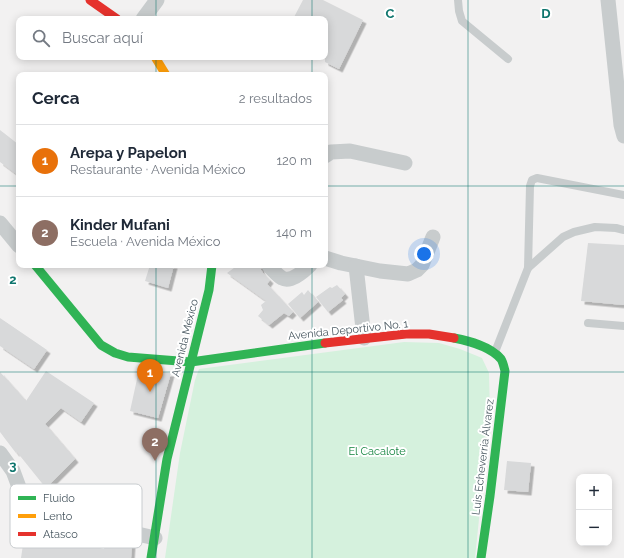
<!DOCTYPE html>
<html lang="es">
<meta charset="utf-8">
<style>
body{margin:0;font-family:Raleway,sans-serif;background:#f2f2f3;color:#1f2937}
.controls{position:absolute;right:12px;bottom:12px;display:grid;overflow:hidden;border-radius:8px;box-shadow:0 2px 10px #0003}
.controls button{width:36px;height:36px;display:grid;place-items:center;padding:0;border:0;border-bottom:1px solid #e0e1e3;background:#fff;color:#1f2937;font:20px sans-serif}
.you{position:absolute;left:424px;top:254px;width:14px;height:14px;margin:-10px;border:3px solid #fff;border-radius:50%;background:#1a73e8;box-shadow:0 0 0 6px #1a73e833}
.badge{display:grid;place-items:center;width:26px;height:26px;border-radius:50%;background:#db2777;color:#fff;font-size:13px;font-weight:700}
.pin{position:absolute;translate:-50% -33px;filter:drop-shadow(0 1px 2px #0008)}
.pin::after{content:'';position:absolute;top:21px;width:14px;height:12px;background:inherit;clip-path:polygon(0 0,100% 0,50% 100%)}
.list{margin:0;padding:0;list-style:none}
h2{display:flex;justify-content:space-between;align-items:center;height:52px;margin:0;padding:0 16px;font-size:17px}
h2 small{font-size:13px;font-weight:400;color:#747a83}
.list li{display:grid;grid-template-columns:26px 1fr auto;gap:12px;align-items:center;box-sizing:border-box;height:72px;padding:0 16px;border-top:1px solid #e0e1e3}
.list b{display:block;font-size:15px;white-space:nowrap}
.list p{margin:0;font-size:13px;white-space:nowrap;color:#747a83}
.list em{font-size:13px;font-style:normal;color:#747a83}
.icon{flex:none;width:22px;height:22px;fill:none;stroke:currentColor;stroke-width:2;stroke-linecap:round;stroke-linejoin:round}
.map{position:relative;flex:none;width:624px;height:558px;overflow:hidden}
.search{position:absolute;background:#fff;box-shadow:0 2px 10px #0003;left:16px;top:16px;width:312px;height:44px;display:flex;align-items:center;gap:10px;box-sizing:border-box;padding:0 14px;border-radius:8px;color:#747a83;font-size:15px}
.panel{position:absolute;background:#fff;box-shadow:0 2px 10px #0003;left:16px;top:72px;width:312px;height:196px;border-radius:8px}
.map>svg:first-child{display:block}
.green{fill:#d5f1dd}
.building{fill:#d8d9da;filter:url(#shadow)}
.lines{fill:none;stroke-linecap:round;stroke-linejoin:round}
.lane{stroke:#c8cccd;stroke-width:8}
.street{stroke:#c8cccd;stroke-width:15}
.fast{stroke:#30b455;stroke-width:9}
.slow{stroke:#ff9f0a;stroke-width:9}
.jam{stroke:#e5322d;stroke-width:9}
.grid{fill:none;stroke:#0f766e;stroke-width:1;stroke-opacity:0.55}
.labels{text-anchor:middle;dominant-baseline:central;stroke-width:4;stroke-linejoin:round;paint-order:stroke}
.street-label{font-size:11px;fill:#47565f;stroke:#fff}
.park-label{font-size:11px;fill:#14843f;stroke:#fff}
.key{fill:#fff;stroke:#c8cccf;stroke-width:1}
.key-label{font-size:11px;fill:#47565f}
.grid-label{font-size:13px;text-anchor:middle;font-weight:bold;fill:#0f766e;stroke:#fff;stroke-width:4;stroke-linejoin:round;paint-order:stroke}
</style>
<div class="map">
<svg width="624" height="558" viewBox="0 0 624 558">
<defs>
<filter id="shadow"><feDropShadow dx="3.5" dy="3.5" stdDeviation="0" flood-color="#0004"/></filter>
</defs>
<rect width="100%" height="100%" fill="#f2f1f1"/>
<!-- green -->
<polygon class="green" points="404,342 439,343 460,349 482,358 489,373 490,412 475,558 165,558 180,453 195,380 199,369"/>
<!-- building -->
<g class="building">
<polygon points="303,0 323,0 363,20 339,69 325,62 325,19 293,19"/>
<polygon points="0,130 19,145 19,176 0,162"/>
<polygon points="588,243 624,245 624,305 581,301"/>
<polygon points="150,265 174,265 168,288 145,281"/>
<polygon points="238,265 261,265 261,270 263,273 270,280 267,284 293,312 289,316 284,313 269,325 258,316 263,310 261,305 266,301 227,273"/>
<polygon points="337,285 345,294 341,298 343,300 328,312 316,297 330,287 332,288"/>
<polygon points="308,290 318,302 300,318 288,304 302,292 304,295"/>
<polygon points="0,318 47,350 34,369 0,346"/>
<polygon points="139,370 171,373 158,418 130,411"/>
<polygon points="46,371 94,403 81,422 61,408 45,424 75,459 46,488 17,452 16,453 0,432 0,372 26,401"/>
<polygon points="507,461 531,463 528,492 504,490"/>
<polygon points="24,538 66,548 67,540 104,549 106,540 132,543 131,558 21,558"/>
</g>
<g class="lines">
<!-- lane -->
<g class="lane">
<polyline points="458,0 459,11 462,21 508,59"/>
<polyline points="528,268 530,186 532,180 537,178 624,195"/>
<polyline points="588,323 624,326"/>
<polyline points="495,352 528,268 563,237 574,232 595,227 616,228 624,230"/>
</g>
<!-- street -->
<g class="street">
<polyline points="608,0 621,125 624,136"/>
<polyline points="143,19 157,0"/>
<polyline points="325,156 331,152 350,151 405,163"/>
<polyline points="0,223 19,246"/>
<polyline points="325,258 341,263 380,271 408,274 417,270 422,265 433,237"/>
<polyline points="356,266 364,338"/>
<path d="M270,267C274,271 278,276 282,278C291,283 304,271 310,265"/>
<polyline points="0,453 13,471 23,498 29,506 37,511 155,538"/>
</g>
<!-- fast -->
<g class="fast">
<polyline points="35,265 101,345 115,353 128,357 191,362 325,343"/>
<path d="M454,338C469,341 490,346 501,359C503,362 504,367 505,371L490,496L481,558"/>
<polyline points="151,558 167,459 209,290 212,265"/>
</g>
<!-- slow -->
<polyline class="slow" points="155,57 166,75"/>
<!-- jam -->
<g class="jam">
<polyline points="90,0 117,19"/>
<polyline points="325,343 406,334 429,334 454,338"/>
</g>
</g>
<!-- grid -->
<path class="grid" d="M156,0V19M312,0V19M468,0V558M156,57V75M312,57V75M0,186H19M325,186H624M156,265V558M312,265V558M0,372H624"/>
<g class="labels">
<!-- street labels -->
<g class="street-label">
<text transform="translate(348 330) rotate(-6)">Avenida Deportivo No. 1</text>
<text transform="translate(185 338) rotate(-76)">Avenida México</text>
<text transform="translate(483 457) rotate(-83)">Luis Echeverría Álvarez</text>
</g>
<!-- park labels -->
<g class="park-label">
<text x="377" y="451">El Cacalote</text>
</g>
</g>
<!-- legend -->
<rect x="10" y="484" width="132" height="64" rx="6" class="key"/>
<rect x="18" y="496" width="18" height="4" fill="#30b455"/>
<rect x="18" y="514" width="18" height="4" fill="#ff9f0a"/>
<rect x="18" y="532" width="18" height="4" fill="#e5322d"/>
<g class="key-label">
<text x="43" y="502">Fluido</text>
<text x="43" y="520">Lento</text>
<text x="43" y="538">Atasco</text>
</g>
<g class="grid-label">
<text x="390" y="18">C</text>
<text x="546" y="18">D</text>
<text x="13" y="284">2</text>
<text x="13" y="470">3</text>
</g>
</svg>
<div class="controls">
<button>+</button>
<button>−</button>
</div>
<div class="you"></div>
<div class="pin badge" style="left:150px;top:392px;background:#e8710a">1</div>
<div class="pin badge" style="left:155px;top:461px;background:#8d6e63">2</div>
<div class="search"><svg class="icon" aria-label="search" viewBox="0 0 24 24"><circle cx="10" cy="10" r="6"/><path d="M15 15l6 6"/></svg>Buscar aquí</div>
<section class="panel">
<h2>Cerca<small>2 resultados</small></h2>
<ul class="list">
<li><span class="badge" style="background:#e8710a">1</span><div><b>Arepa y Papelon</b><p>Restaurante · Avenida México</p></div><em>120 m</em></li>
<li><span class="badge" style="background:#8d6e63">2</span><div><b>Kinder Mufani</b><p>Escuela · Avenida México</p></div><em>140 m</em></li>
</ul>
</section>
</div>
